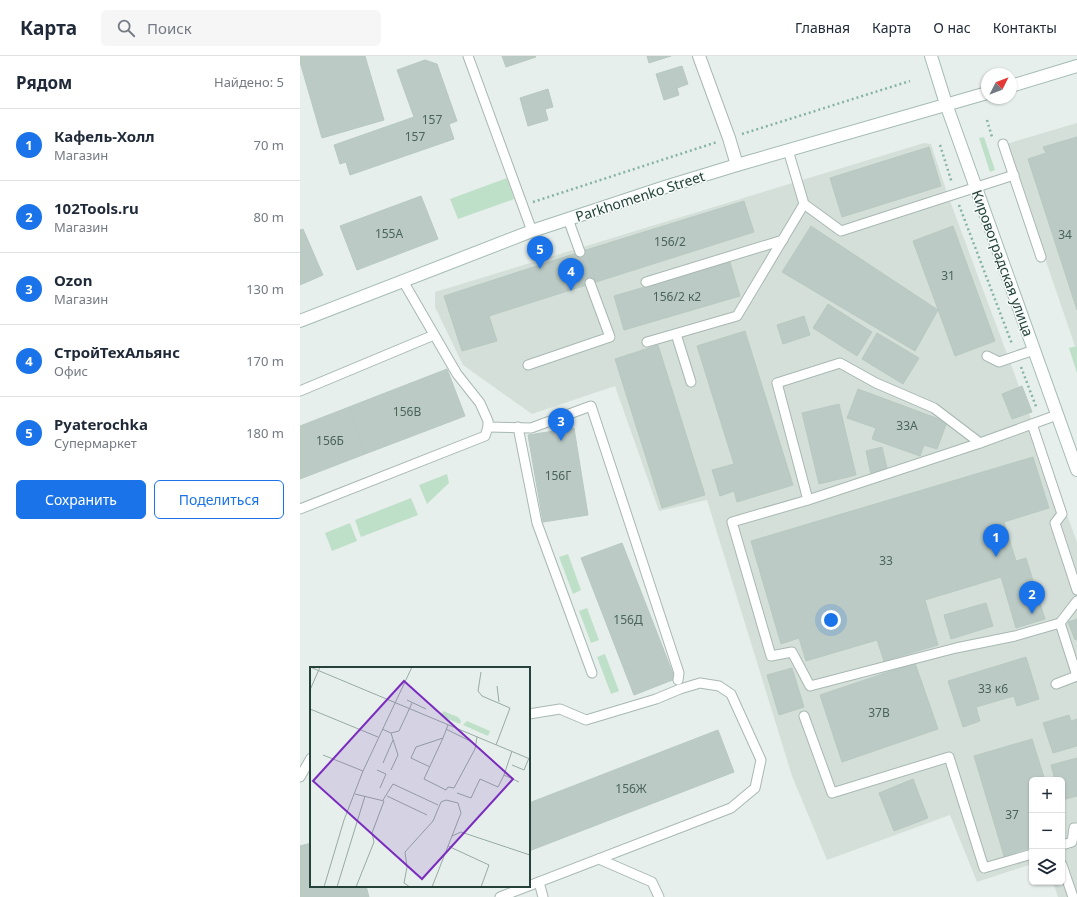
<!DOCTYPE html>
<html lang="ru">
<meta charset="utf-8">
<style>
body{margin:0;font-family:"Noto Sans",sans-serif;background:#f6f6f7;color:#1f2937}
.controls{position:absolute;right:12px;bottom:12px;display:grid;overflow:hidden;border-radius:6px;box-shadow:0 1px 3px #0004}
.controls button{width:36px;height:36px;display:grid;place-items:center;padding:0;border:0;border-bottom:1px solid #e0e1e3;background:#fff;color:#1f2937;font:20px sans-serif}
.compass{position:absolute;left:681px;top:12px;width:36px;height:36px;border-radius:50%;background:#fff;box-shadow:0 1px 3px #0004;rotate:48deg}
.you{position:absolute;left:531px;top:564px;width:14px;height:14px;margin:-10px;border:3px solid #fff;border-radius:50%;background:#1a73e8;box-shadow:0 0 0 6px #1a73e833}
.badge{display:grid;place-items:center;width:26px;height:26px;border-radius:50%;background:#1a73e8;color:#fff;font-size:13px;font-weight:700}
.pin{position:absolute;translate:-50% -33px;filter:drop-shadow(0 1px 2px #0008)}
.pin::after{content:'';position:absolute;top:21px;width:14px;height:12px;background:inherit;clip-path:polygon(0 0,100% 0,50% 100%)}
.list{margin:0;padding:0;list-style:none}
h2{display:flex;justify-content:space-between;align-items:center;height:52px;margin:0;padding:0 16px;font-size:17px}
h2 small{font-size:13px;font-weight:400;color:#747a83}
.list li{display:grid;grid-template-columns:26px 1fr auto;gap:12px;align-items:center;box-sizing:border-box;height:72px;padding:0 16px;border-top:1px solid #e0e1e3}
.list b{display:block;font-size:15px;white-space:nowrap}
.list p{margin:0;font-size:13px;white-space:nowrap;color:#747a83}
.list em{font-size:13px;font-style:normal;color:#747a83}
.actions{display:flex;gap:8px;padding:12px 16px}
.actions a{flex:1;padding:9px 0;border:1px solid #1a73e8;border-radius:6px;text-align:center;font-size:14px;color:#1a73e8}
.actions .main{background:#1a73e8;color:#fff}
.icon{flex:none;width:22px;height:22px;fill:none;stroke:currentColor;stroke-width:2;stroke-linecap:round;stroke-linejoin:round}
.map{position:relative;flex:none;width:777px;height:841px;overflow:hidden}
header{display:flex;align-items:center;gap:24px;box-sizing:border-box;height:56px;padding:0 20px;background:#fff;border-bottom:1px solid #e0e1e3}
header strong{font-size:19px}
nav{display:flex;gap:22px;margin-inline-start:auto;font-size:14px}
.search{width:280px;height:36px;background:#f6f6f7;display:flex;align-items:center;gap:10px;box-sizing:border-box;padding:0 14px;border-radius:6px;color:#747a83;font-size:15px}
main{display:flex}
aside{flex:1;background:#fff}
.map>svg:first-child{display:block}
.built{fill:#d4dfda}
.green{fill:#bfe0c8}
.building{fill:#bbcac4;stroke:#b8c9c2}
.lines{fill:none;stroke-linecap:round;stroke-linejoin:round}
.lane-casing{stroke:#a8b8b2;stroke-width:11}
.street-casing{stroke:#a8b8b2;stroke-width:14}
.secondary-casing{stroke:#a4bbb3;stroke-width:14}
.path{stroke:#86b3a5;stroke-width:2.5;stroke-dasharray:2 3;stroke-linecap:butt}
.lane{stroke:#fff;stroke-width:9}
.street{stroke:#fff;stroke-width:12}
.secondary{stroke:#fff;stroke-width:12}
.labels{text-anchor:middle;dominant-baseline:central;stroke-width:3;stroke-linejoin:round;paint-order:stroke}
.number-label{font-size:12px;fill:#4a645c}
.street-label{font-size:14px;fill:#24423a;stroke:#f7fbf9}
.inset-road{fill:none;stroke:#98aaa4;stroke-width:1}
.view{fill:#7b2cbf;fill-opacity:0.15;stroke:#7b2cbf;stroke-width:2}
.inset-edge{fill:none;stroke:#24423a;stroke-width:2}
</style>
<header>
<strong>Карта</strong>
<div class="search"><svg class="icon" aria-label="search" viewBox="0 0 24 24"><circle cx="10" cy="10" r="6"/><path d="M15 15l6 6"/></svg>Поиск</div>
<nav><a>Главная</a><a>Карта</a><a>О нас</a><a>Контакты</a></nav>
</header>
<main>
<aside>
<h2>Рядом<small>Найдено: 5</small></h2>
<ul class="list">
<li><span class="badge">1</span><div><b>Кафель-Холл</b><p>Магазин</p></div><em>70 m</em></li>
<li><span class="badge">2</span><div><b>102Tools.ru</b><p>Магазин</p></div><em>80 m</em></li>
<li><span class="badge">3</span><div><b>Ozon</b><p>Магазин</p></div><em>130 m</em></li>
<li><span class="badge">4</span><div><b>СтройТехАльянс</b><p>Офис</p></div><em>170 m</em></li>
<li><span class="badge">5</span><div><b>Pyaterochka</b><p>Супермаркет</p></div><em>180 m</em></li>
</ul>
<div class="actions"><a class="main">Сохранить</a><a>Поделиться</a></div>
</aside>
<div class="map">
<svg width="777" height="841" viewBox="0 0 777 841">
<rect width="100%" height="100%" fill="#e6efeb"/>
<!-- built -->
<g class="built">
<polygon points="777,67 777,296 706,88"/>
<polygon points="624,87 631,88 647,137 777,486 777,841 758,841 753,826 762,826 762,724 732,724 732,808 677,826 650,759 527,804 492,720 407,444 359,455 315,330 232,358 163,309 135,251 135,236"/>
</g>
<!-- green -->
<g class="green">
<polygon points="684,81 695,114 690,116 679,82"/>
<polygon points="207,122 214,143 158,163 150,143"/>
<polygon points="777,290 777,317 769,292"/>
<polygon points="147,418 149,427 127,448 119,429"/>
<polygon points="111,442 118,459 61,481 55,464"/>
<polygon points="50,467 57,485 32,495 25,477"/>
<polygon points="268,498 281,534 273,538 259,501"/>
<polygon points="287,552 299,584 291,587 279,555"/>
<polygon points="305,598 319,635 311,638 297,601"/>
</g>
<!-- building -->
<g class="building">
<polygon points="0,0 65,0 84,64 22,82 0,6"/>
<polygon points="202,0 235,0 236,1 206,11"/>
<polygon points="347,0 371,0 349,7"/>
<polygon points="125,4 137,8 157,65 149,68 154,83 50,119 46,106 40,108 34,89 114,61 97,14"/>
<polygon points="382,10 388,28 377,32 379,39 364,44 356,18"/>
<polygon points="248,33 253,51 245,53 248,64 228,70 220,42"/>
<polygon points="777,81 777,254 728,103 746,97 743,91"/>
<polygon points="629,91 641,130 542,161 530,122"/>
<polygon points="121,140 138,183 57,214 40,170"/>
<polygon points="444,145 454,176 296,226 286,194"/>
<polygon points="511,170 638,254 615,295 482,216"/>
<polygon points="653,170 695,285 655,300 613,185"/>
<polygon points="3,173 23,219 0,229 0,174"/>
<polygon points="286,194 296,226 189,260 197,285 162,295 144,240"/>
<polygon points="430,206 440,240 324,274 314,240"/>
<polygon points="528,248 572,276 557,300 513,272"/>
<polygon points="504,260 510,279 483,288 477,269"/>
<polygon points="445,275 493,429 437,446 434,435 420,440 412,414 434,408 397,290"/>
<polygon points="577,277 619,302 603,328 562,303"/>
<polygon points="358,289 405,439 362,452 315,303"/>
<polygon points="147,313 165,360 65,398 49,351"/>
<polygon points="722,330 732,356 712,363 702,338"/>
<polygon points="558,333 647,366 637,393 624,389 620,400 572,383 576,372 547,362"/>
<polygon points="539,348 556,419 519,428 502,357"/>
<polygon points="49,351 65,398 0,423 0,370"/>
<polygon points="274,372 288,459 243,466 228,379"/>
<polygon points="582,391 588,416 571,419 566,395"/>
<polygon points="733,401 749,452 704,466 716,505 726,502 745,563 716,572 701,521 625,544 638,589 584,605 577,584 506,605 499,582 481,588 451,485"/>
<polygon points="322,487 375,623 334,639 281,502"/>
<polygon points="686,547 693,570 651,583 644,559"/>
<polygon points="777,563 777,583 775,584 768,566"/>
<polygon points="726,601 739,643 717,650 714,640 676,651 680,665 663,671 648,625"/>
<polygon points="615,607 638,673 542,706 520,639"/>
<polygon points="492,612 504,651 479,659 467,619"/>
<polygon points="769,659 771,665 777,663 777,690 753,697 743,667"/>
<polygon points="418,674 434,716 229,795 229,747"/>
<polygon points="732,683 745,724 732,724 732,791 704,800 674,700"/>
<polygon points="777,702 777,740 762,744 762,724 755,724 751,709"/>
<polygon points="613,723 628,762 594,775 579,737"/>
<polygon points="11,787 11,830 66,830 69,841 0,841 0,790"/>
</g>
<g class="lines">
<!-- lane casing -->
<g class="lane-casing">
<g id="lane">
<polyline points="168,0 232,175"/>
<polyline points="703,88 741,201"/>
<polyline points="488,94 504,148 541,175 714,119"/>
<polyline points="268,163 280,196"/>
<polyline points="346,226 483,184"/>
<polyline points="376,278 391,326"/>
<polyline points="347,286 437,260 504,148"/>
<polyline points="687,300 699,306 734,294"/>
<polyline points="228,309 310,281 290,227"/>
<polyline points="0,335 134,279"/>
<polyline points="732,368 762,458 755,467 777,534"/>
<polyline points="188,371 231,372 291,350 379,617 378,624"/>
<polyline points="218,371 237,467 292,617"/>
<polyline points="680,387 508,444 432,466 471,600 492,596 510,630 656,592 715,580 760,567 777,545"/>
<polyline points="508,444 477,327 540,307 576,327 634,352 680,387 757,359"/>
<polyline points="0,453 185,380 188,371 188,365 180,347 157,318 103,225"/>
<polyline points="760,567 777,620"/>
<polyline points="756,628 777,620"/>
<polyline points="504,660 532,737 649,701 684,812 732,798"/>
<polyline points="0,721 11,702"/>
<polyline points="762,789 772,786 774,772 777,772"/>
<polyline points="299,803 352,826 359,841"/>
<polyline points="762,809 773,841"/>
<polyline points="239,826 243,841"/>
<polyline points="200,841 431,752 455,732 461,704 431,638 419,630 400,627 380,633 356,643 286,664 260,653 229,658"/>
</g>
</g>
<!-- street casing -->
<g class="street-casing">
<polyline id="street" points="399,0 429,82 437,109"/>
</g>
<!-- secondary casing -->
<g class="secondary-casing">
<g id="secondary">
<polyline points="631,0 646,48 777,414"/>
<polyline points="711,30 777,10"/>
<polyline points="0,265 232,175 365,131 437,109 687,37"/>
</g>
</g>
<!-- path -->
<g class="path">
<polyline points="687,64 692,81"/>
<polyline points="442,78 610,25"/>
<polyline points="640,89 652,127"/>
<polyline points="233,146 417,86"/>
<polyline points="659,149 712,288"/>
<polyline points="721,311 737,353"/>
</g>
<!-- lane -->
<use href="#lane" class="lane"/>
<!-- street -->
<use href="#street" class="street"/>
<!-- secondary -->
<use href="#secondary" class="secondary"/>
</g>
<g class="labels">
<!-- number labels -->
<g class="number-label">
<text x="132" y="63">157</text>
<text x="115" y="80">157</text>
<text x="89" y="177">155А</text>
<text x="765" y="178">34</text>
<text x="370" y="185">156/2</text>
<text x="648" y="219">31</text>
<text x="377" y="240">156/2 к2</text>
<text x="107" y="355">156В</text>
<text x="607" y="369">33А</text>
<text x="30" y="384">156Б</text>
<text x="258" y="419">156Г</text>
<text x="586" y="504">33</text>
<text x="328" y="563">156Д</text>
<text x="693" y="632">33 к6</text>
<text x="579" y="656">37В</text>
<text x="331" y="732">156Ж</text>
<text x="712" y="758">37</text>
</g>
<!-- street labels -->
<g class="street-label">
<text transform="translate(340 140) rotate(-18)">Parkhomenko Street</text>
<text transform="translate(703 207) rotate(70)">Кировоградская улица</text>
</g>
</g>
<!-- overview -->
<g transform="translate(10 611)">
<rect width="220" height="220" fill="#e6efeb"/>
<path d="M133,44L148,50L151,54L150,57L131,49ZM157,54L180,64L178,69L153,58Z" fill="#bfe0c8"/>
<path class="inset-road" d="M0,0L220,92M171,5L168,24L172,29L200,41L186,78M187,19L189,35M0,23L10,0M97,33L116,42M0,42L68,70M72,62L81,66L89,64L102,36M136,62L164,76M133,71L114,112L136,123L138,120L144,121L165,82L167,70M13,88L53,104M73,96L83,73M202,98L214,103L219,91M120,100L101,91L106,80L133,71L138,58M67,103L76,107L70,121M81,103L88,88L81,66M194,108L202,84M147,126L161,131L170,112L188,120L194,108L209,115M45,127L74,134L62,166L64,175L46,220M77,129L117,148M73,133L83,117L128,138M142,169L151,165L220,188M138,179L179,198L171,220M14,220L34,153L53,104L102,0M27,220L55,129M100,220L94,216L97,200L95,185L123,154L131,135L136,133L148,136L151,146L122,220"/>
<path class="view" d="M94,14L203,112L112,212L3,114Z"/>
<rect width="220" height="220" class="inset-edge"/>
</g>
</svg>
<div class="controls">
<button>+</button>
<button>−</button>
<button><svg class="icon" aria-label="layers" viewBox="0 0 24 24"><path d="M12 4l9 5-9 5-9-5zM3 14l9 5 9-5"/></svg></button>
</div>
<svg class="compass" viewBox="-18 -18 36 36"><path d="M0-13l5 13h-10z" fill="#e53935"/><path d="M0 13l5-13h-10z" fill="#747a83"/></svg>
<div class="you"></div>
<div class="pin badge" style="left:696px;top:501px">1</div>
<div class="pin badge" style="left:732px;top:558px">2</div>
<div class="pin badge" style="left:261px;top:385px">3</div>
<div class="pin badge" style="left:271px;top:235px">4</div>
<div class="pin badge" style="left:240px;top:213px">5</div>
</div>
</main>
